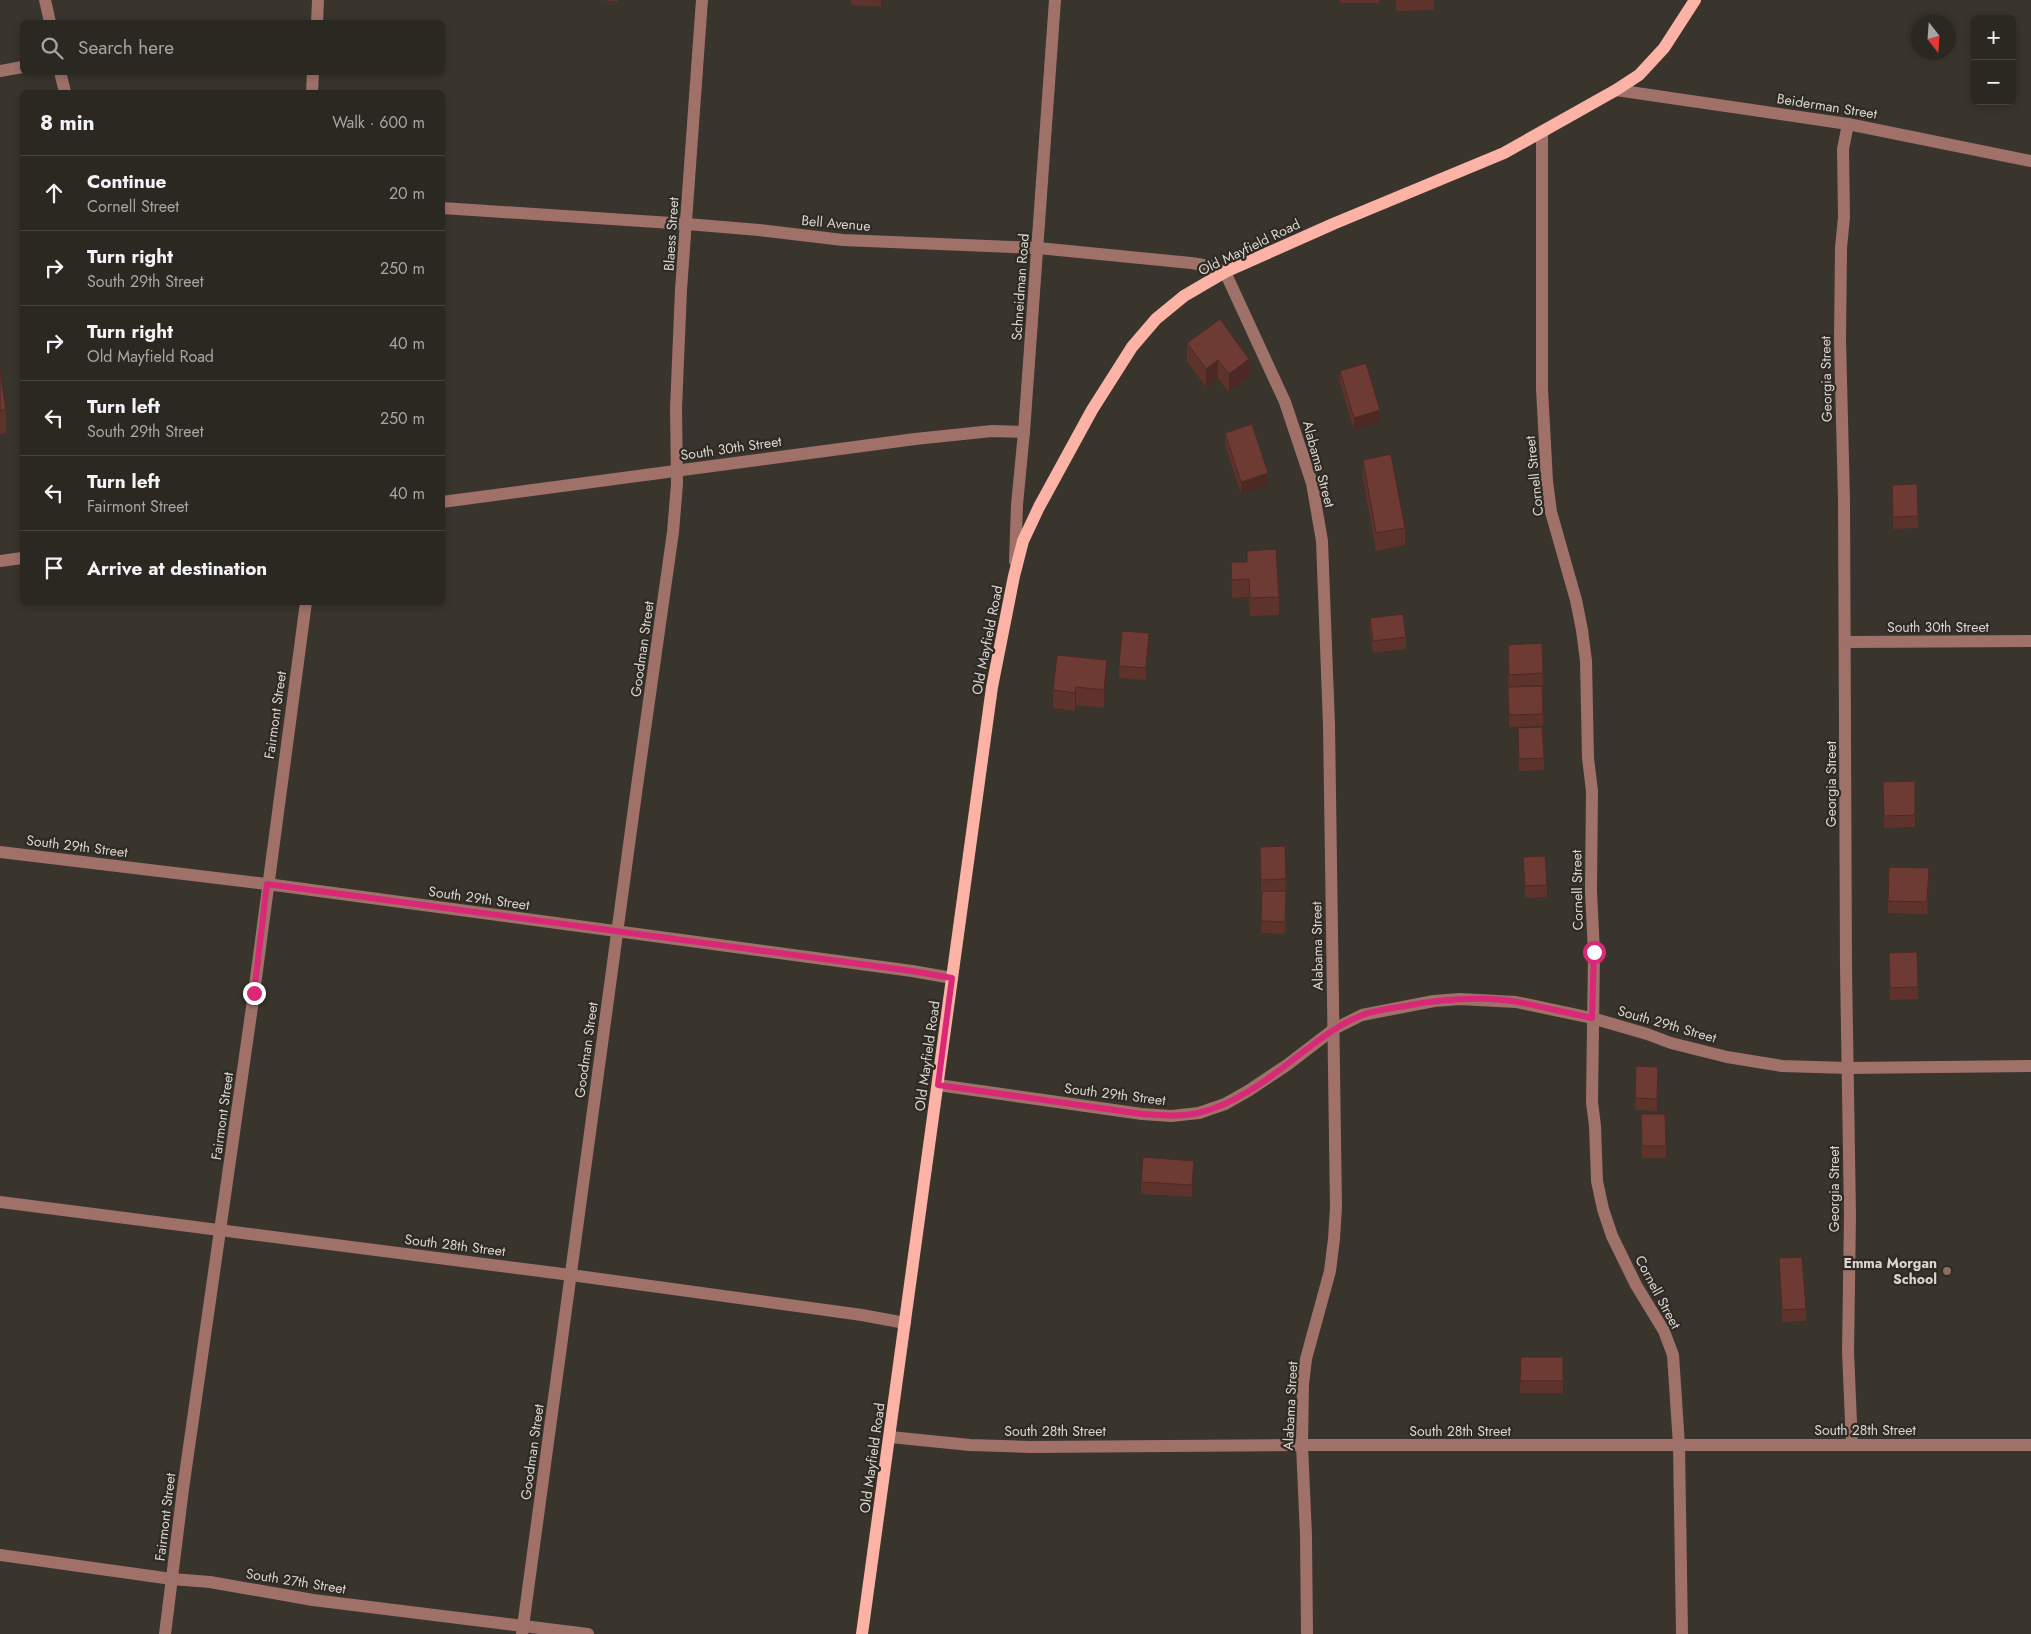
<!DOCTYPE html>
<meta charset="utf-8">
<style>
body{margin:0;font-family:Jost,sans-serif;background:#332f2a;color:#f1f3f6}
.controls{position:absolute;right:15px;top:15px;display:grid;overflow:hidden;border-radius:8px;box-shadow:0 2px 8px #0003}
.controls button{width:45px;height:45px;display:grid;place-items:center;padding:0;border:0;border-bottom:1px solid #47443f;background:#2b2721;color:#f1f3f6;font:25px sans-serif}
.compass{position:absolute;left:1911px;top:15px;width:45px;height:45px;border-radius:50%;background:#2b2721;box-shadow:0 2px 8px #0003;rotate:163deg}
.stop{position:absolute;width:15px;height:15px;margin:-11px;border:4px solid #db2777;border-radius:50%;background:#fff}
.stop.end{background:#db2777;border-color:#fff;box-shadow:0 1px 5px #0008}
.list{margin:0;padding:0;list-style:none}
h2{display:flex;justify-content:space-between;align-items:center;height:65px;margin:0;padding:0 20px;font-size:21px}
h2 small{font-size:16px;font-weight:400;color:#a6a5a5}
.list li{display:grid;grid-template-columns:32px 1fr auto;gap:15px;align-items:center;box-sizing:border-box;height:75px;padding:0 20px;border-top:1px solid #47443f}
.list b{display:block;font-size:19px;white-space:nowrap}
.list p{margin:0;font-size:16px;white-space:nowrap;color:#a6a5a5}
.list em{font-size:16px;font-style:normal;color:#a6a5a5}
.icon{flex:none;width:28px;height:28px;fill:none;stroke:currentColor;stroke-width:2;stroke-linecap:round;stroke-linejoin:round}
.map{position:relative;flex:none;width:2031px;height:1634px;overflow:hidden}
.search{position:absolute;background:#2b2721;box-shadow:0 2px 8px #0003;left:20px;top:20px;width:425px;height:55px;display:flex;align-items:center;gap:12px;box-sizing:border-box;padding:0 18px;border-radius:8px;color:#a6a5a5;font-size:19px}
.panel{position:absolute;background:#2b2721;box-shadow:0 2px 8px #0003;left:20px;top:90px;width:425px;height:515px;border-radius:8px}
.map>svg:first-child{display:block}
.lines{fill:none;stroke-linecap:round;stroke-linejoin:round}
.minor{stroke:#9f7169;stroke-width:12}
.major{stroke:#fcb2a4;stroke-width:12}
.wall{fill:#5e332c}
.shaded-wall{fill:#4c2924}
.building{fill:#6d3b33;stroke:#4c2924}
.route{stroke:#db2777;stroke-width:6}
.education-dot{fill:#8d6e63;stroke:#2f2a23;stroke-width:2}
.labels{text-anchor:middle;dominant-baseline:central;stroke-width:4.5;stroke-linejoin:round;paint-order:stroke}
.street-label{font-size:14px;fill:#d9d6d1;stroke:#2f2a23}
.poi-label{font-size:14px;font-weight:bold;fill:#d9d6d1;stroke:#2f2a23;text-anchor:end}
</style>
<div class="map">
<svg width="2031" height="1634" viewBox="0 0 2031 1634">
<rect width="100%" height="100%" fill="#39342c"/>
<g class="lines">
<!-- minor -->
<g class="minor">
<polyline points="45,0 50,22"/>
<polyline points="317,22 318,0"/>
<polyline points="0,71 22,67"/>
<polyline points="60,72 65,92"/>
<polyline points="1616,90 1848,124 2031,161"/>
<polyline points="312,92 313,72"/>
<polyline points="1848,124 1843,149 1844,217 1841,248 1840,340 1844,500 1846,968 1850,1215 1848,1352 1852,1445"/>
<polyline points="1542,132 1542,389 1547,481 1551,512 1576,600 1582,630 1586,661 1588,758 1592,791 1591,891 1594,953 1592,1102 1595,1126 1597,1181 1603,1209 1612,1236 1636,1285 1664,1331 1673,1355 1679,1445 1682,1634"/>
<polyline points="442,208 687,224 759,230 843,240 1038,248 1191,263 1210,266 1225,272 1285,402 1312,483 1322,541 1329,725 1336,1207 1334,1239 1330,1271 1306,1359 1303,1384 1302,1445 1306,1536 1307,1634"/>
<polyline points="442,502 915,439 992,431 1024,432"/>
<polyline points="0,561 22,558"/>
<polyline points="1015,561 1017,505 1024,432 1055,0"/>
<polyline points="1846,642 2031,641"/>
<polyline points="0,852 267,884 912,971 952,978"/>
<polyline points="938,1085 1142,1114 1171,1116 1199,1113 1225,1104 1248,1091 1287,1065 1334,1029 1362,1015 1434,1001 1460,999 1516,1002 1592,1018 1647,1034 1671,1043 1727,1057 1782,1066 1848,1068 2031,1066"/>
<polyline points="0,1202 571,1275 862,1315 905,1323"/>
<polyline points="890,1437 970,1445 1030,1447 1302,1445 2031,1445"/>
<polyline points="0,1555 172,1579 210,1582 313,1600 588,1634"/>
<polyline points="165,1634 183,1489 254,993 306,602"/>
<polyline points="522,1634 637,786 673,532 677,484 676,408 681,290 702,0"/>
</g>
<!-- major -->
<polyline class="major" points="862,1634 992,687 1014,576 1023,541 1039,507 1092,410 1132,347 1156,319 1184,296 1225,272 1333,224 1504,153 1616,90 1639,75 1664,48 1695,0"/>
</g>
<!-- wall -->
<g class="wall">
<polygon points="600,0 618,0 618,2"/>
<polygon points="851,0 881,0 881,7 851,5"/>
<rect x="1340" y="0" width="39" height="3"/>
<polygon points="1396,0 1434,0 1434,10 1396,11"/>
<polygon points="1187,343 1249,377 1229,392 1218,378 1206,387 1187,361"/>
<polygon points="0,370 6,410 6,433 0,434"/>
<polygon points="1340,371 1380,422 1354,430 1340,383"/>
<polygon points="1225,433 1268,485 1241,494 1225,445"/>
<polygon points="1363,460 1405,528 1405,545 1376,551 1363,478"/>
<polygon points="1917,484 1918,528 1893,529 1892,485"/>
<polygon points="1247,551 1279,597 1279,615 1250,616 1249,597 1232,598 1231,562 1247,562"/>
<polygon points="1370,618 1406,637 1406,649 1373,653 1370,630"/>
<polygon points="1149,645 1146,680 1119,678 1119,666"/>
<polygon points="1508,657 1543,673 1543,685 1518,686 1543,714 1543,726 1509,727"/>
<polygon points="1107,678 1104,708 1076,705 1075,711 1053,708 1053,690"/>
<polygon points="1518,728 1544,758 1544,770 1519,771"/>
<polygon points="1915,781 1915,827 1884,828 1883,782"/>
<polygon points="1285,846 1286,903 1285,934 1261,933 1262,892 1261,892 1260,847"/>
<polygon points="1523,857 1547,885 1547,897 1525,898"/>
<polygon points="1929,880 1927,914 1888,913 1888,901"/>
<polygon points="1889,953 1918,987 1918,999 1890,1000"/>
<polygon points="1636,1066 1658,1067 1657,1111 1635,1110"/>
<polygon points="1641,1126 1666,1146 1666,1158 1642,1158"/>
<polygon points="1194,1173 1192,1197 1141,1194 1141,1182"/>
<polygon points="1779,1258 1806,1309 1806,1321 1782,1322"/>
<polygon points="1521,1357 1563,1357 1563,1393 1520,1393"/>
</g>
<!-- shaded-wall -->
<g class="shaded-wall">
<polygon points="1249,359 1249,377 1229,392 1229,374"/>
<polygon points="1218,360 1218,378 1206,387 1206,369"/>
<polygon points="1380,410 1380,422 1354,430 1354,418"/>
<polygon points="1268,473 1268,485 1241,494 1241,482"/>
<polygon points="1149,633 1149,645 1146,680 1146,668"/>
<polygon points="1107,660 1107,678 1104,708 1104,690"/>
<polygon points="1076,687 1076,705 1075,711 1075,693"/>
<polygon points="1194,1161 1194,1173 1192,1197 1192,1185"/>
</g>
<!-- building -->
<g class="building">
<polygon points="1220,319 1249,359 1229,374 1218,360 1206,369 1187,343"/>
<polygon points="1366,363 1380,410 1354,418 1340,371"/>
<polygon points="0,370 6,410 0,410"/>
<polygon points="1252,424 1268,473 1241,482 1225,433"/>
<polygon points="1391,454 1405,528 1376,533 1363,460"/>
<polygon points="1917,484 1918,516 1893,517 1892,485"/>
<polygon points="1276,549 1279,597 1250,598 1249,579 1232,580 1231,562 1247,562 1247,551"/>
<polygon points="1403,614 1406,637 1373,641 1370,618"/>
<polygon points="1122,631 1149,633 1146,668 1119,666"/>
<polygon points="1542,643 1543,673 1509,675 1508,645"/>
<polygon points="1057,655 1107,660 1104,690 1076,687 1075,693 1053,690"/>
<polygon points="1542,686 1543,714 1509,715 1508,687"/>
<polygon points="1542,727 1544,758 1519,759 1518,728"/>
<polygon points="1915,781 1915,815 1884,816 1883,782"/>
<polygon points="1285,846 1286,879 1261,880 1260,847"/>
<polygon points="1545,856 1547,885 1525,886 1523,857"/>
<polygon points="1889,867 1929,868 1927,902 1888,901"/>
<polygon points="1262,891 1286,891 1285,922 1261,921"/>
<polygon points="1917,952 1918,987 1890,988 1889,953"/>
<polygon points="1636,1066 1658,1067 1657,1099 1635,1098"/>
<polygon points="1641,1114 1665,1114 1666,1146 1642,1146"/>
<polygon points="1143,1157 1194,1161 1192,1185 1141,1182"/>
<polygon points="1802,1257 1806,1309 1782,1310 1779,1258"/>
<polygon points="1521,1357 1563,1357 1563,1381 1520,1381"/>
</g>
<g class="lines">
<!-- route -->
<path class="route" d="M254,993L267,884L912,971L952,978L938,1085L1142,1114C1161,1115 1180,1117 1198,1113C1233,1105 1266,1081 1294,1059C1315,1043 1335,1026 1360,1016C1374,1010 1390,1009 1405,1006C1442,999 1481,996 1518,1002C1543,1007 1568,1013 1592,1018L1594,952"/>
</g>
<!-- markers -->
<circle class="education-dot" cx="1947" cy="1271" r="5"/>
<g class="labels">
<!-- street labels -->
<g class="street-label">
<text transform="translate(1827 106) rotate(9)">Beiderman Street</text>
<text transform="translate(836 223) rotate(5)">Bell Avenue</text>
<text transform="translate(671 234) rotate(-86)">Blaess Street</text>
<text transform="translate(1249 247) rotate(-26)">Old Mayfield Road</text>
<text transform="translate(1020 287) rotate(-86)">Schneidman Road</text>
<text transform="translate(1826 379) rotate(-91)">Georgia Street</text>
<text transform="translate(731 448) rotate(-8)">South 30th Street</text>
<text transform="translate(1319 464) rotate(75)">Alabama Street</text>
<text transform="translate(1534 476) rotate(-96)">Cornell Street</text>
<text x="1938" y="627">South 30th Street</text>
<text transform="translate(987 640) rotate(-79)">Old Mayfield Road</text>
<text transform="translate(642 649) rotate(-82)">Goodman Street</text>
<text transform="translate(275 715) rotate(-82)">Fairmont Street</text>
<text transform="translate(1831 784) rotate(-90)">Georgia Street</text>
<text transform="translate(77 846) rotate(7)">South 29th Street</text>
<text transform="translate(1577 890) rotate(-91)">Cornell Street</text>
<text transform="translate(479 898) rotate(8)">South 29th Street</text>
<text transform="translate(1317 946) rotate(-91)">Alabama Street</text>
<text transform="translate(1667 1024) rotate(16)">South 29th Street</text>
<text transform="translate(586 1050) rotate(-82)">Goodman Street</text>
<text transform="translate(927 1056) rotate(-82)">Old Mayfield Road</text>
<text transform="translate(1115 1094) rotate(7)">South 29th Street</text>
<text transform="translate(222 1116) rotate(-82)">Fairmont Street</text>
<text transform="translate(1834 1189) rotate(-90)">Georgia Street</text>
<text transform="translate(455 1245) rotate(7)">South 28th Street</text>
<text transform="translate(1658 1292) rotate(62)">Cornell Street</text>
<text transform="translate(1290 1406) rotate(-87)">Alabama Street</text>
<text x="1865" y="1430">South 28th Street</text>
<text x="1055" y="1431">South 28th Street</text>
<text x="1460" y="1431">South 28th Street</text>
<text transform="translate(532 1452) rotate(-82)">Goodman Street</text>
<text transform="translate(872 1458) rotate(-82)">Old Mayfield Road</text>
<text transform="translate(165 1517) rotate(-83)">Fairmont Street</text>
<text transform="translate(296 1581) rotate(9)">South 27th Street</text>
</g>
<!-- poi labels -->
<g class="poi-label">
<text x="1937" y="1263">Emma Morgan<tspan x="1937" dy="16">School</tspan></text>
</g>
</g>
</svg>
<div class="controls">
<button>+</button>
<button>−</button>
</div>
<svg class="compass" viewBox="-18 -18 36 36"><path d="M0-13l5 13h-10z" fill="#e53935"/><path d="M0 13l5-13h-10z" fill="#a6a5a5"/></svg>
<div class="stop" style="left:1594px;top:952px"></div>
<div class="stop end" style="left:254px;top:993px"></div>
<div class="search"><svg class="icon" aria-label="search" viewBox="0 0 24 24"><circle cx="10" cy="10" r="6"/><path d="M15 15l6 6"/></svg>Search here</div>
<section class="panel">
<h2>8 min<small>Walk · 600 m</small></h2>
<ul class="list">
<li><svg class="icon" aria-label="ahead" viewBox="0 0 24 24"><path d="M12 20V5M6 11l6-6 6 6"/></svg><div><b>Continue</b><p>Cornell Street</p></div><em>20 m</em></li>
<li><svg class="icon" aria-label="right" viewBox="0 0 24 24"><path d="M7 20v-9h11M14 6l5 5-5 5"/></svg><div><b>Turn right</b><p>South 29th Street</p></div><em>250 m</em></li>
<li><svg class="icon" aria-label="right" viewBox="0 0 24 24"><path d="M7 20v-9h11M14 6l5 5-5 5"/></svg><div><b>Turn right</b><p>Old Mayfield Road</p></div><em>40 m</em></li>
<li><svg class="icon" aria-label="left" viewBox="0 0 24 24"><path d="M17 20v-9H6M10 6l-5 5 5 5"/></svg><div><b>Turn left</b><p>South 29th Street</p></div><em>250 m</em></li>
<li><svg class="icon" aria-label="left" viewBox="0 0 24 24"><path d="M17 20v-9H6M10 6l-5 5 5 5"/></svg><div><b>Turn left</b><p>Fairmont Street</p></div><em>40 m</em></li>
<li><svg class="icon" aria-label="arrive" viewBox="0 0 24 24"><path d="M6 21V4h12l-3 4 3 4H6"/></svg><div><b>Arrive at destination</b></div></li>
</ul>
</section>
</div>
